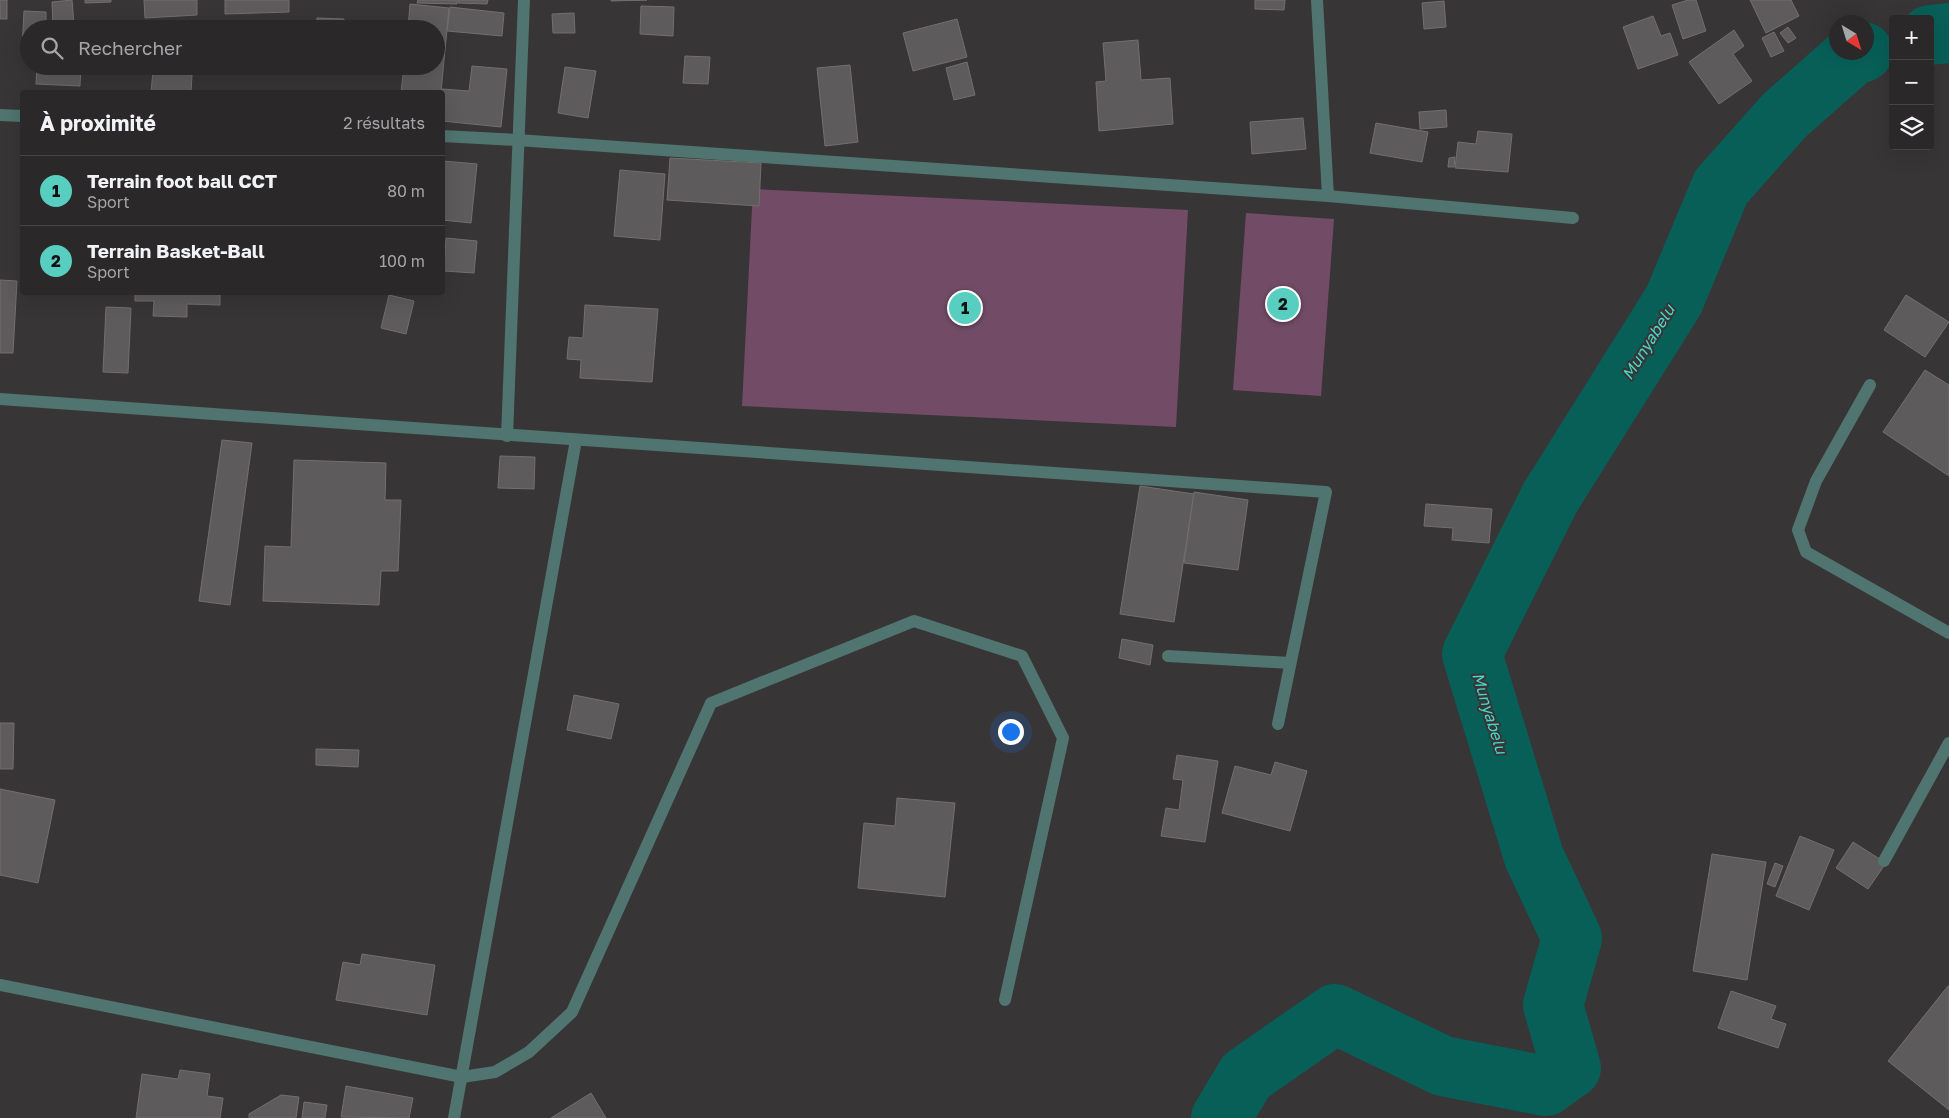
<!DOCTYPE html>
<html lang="fr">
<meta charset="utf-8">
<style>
body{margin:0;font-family:"Golos Text",sans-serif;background:#363435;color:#f1f3f6}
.controls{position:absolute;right:15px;top:15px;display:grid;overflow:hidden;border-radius:5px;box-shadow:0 5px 20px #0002}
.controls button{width:45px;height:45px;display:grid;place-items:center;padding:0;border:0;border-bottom:1px solid #464446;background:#2a2829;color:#f1f3f6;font:25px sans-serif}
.compass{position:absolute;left:1829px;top:15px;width:45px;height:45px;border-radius:50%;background:#2a2829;box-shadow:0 5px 20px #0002;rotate:142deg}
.you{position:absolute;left:1010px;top:731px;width:18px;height:18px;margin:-12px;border:4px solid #fff;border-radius:50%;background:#1a73e8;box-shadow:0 0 0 8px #1a73e833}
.badge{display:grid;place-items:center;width:32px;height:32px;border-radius:50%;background:#58cec1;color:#111;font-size:16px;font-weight:700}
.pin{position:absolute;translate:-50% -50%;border:2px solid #fff;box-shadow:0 1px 5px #0006}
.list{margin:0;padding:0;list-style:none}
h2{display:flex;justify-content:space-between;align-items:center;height:65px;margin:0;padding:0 20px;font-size:21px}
h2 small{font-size:16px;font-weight:400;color:#a5a6a8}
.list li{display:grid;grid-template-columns:32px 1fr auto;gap:15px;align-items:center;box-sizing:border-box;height:70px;padding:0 20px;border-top:1px solid #464446}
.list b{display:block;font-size:19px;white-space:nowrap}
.list p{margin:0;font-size:16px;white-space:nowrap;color:#a5a6a8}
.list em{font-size:16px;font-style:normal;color:#a5a6a8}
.icon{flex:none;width:28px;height:28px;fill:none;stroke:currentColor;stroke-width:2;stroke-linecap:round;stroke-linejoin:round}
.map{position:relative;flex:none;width:1949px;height:1118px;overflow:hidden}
.search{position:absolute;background:#2a2829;box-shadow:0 5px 20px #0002;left:20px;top:20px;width:425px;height:55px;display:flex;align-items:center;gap:12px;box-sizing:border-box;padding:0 18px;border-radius:28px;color:#a5a6a8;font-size:19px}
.panel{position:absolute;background:#2a2829;box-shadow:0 5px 20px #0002;left:20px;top:90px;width:425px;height:205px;border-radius:5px}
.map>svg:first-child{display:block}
.green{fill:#724c66}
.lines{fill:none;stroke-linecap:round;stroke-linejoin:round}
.river{stroke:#085f57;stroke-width:60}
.building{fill:#5e5b5d;stroke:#736f71}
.minor{stroke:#50746f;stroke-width:12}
.labels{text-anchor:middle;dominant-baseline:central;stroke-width:4;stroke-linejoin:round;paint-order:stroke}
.water-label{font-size:16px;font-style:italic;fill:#48d8c9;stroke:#383537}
</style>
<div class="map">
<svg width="1949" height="1118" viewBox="0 0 1949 1118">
<rect width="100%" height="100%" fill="#383537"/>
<!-- green -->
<g class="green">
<polygon points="753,189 1188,210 1176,427 742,406"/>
<polygon points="1246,213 1334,219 1321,396 1233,390"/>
</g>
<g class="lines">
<!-- river -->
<g class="river">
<polyline points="1930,35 1949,33"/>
<polyline points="1221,1118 1246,1076 1335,1014 1443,1066 1546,1086 1571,1068 1553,1005 1572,938 1534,857 1472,654 1550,498 1674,300 1721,187 1785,115 1853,55 1863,52"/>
</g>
</g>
<!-- building -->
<g class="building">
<rect x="0" y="0" width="7" height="19"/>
<polygon points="72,0 74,24 53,26 52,2"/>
<polygon points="85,0 111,0 111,2 85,3"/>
<polygon points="144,0 197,0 197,15 145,18"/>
<polygon points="225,0 289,0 289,12 225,14"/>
<polygon points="418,0 457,0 457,4 417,3"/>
<polygon points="458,0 488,0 487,4 458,3"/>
<polygon points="611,0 647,0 611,1"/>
<polygon points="1255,0 1285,0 1284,10 1255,9"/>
<polygon points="1688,0 1696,0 1706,31 1683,39 1672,5"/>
<polygon points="1750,0 1791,0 1799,16 1766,33"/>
<polygon points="1444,1 1446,27 1424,29 1422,3"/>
<polygon points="410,4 449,8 441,92 401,92 404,66 436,66 436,29 408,29"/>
<polygon points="641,6 674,7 673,36 640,34"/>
<polygon points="450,7 504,13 502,36 447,31"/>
<polygon points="24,11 46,12 46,29 29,29 29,49 22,49"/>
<polygon points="574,13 575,33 553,33 552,14"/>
<polygon points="1653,16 1661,36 1670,33 1678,55 1638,69 1623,27"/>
<polygon points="317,18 344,19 344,29 316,29"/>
<polygon points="957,19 967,57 913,71 903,33"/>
<polygon points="250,22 288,23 287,29 250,29"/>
<polygon points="209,23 209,29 128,29 128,25"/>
<polygon points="1788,27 1796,38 1788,43 1780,33"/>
<polygon points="1734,30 1744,46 1733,54 1752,81 1719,104 1689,62"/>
<polygon points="1774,32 1784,51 1771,57 1762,38"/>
<polygon points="1138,40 1141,80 1170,78 1173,124 1099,131 1096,82 1106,81 1103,43"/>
<polygon points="685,56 710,57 708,84 683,83"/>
<polygon points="967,62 975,95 954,100 946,68"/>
<polygon points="850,65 858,142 825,146 817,68"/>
<polygon points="37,66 81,66 80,86 36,84"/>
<rect x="279" y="66" width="28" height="8"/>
<polygon points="472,66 507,69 501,127 442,121 442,89 469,91"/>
<polygon points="565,67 596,71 588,118 558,113"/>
<polygon points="153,71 192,75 191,92 151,92"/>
<polygon points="1446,110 1447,127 1420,129 1419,112"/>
<polygon points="1303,118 1306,149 1252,154 1250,122"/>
<polygon points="1376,123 1428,132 1422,162 1370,153"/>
<polygon points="1478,131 1512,134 1508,172 1455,168 1458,142 1476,144"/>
<polygon points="1455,157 1454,167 1448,167 1449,158"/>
<polygon points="670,158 761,163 759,206 667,200"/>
<polygon points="443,161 477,164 471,223 442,220"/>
<polygon points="620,170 665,174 660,240 614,236"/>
<polygon points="446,238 477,241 474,273 444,271"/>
<polygon points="0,280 17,281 13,353 0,353"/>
<polygon points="135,292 220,292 220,305 187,304 187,317 153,316 154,301 135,301"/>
<polygon points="389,295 414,301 406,334 381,328"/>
<polygon points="1906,295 1949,322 1925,357 1884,330"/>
<polygon points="585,305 658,309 652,382 580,378 581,360 567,359 569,337 583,338"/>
<polygon points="106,307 131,308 128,373 103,372"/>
<polygon points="1925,370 1949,385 1949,476 1883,432"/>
<polygon points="222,440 252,443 230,605 199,601"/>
<polygon points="500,456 535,457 534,489 498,488"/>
<polygon points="294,460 386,463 385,500 401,500 398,571 381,571 379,605 263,601 265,546 291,547"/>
<polygon points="1140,486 1194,494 1174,622 1120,614"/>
<polygon points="1194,492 1248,500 1238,570 1184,563"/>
<polygon points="1426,504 1492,509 1489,543 1452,540 1453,528 1424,526"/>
<polygon points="1122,639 1153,645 1150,665 1119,658"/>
<polygon points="574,695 619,704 611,739 567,730"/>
<polygon points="0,723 14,723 13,769 0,769"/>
<polygon points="316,749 359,750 358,767 316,765"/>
<polygon points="1177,755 1218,761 1205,842 1161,836 1166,808 1179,810 1183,780 1173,779"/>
<polygon points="1275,762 1307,771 1290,831 1222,813 1235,766 1271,775"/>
<polygon points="0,789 55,800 38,883 0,875"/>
<polygon points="897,798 955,803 945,897 858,888 864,823 895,826"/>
<polygon points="1800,836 1834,850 1809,910 1776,896"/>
<polygon points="1853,842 1886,863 1868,889 1836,868"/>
<polygon points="1712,854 1766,862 1747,980 1693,971"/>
<polygon points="1775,863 1783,866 1775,887 1767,884"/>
<polygon points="362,954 435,965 427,1015 336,1000 343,962 360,965"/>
<polygon points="1948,986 1949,986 1949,1110 1888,1061"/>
<polygon points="1731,991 1776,1006 1771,1019 1786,1024 1778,1048 1718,1028"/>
<polygon points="180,1070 210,1074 207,1096 223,1098 220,1118 136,1118 142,1074 178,1079"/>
<polygon points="346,1086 413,1098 409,1118 341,1117"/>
<polygon points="591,1093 606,1118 551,1118"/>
<polygon points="281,1095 299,1097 296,1118 249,1118 249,1114"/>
<polygon points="304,1102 327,1105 325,1118 302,1118"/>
</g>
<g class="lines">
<!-- minor -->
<g class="minor">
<polyline points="1317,0 1328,196"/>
<polyline points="0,115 22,116"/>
<polyline points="442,136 517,140 1328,196 1573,218"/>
<polyline points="1870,385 1816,481 1798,530 1806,552 1949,633"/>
<polyline points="0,399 1326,492 1278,724"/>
<polyline points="507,436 524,0"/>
<polyline points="1168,656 1290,663"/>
<polyline points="1884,861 1949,743"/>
<polyline points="0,985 462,1077 495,1072 529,1052 572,1012 711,703 914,621 1022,656 1063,738 1005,1000"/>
<polyline points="454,1118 576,440"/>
</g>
</g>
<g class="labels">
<!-- water labels -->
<g class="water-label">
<text transform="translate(1648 342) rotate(-58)">Munyabelu</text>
<text transform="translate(1490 713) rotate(73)">Munyabelu</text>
</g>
</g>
</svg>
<div class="controls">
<button>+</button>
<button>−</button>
<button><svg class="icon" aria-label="layers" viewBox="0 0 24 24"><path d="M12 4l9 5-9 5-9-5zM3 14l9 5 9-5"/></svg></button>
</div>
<svg class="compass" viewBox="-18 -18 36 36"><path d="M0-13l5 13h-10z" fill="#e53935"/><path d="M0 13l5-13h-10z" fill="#a5a6a8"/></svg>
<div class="you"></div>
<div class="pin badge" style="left:965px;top:308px">1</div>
<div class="pin badge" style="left:1283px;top:304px">2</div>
<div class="search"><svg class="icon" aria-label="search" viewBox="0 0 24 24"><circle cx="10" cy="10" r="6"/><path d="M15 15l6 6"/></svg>Rechercher</div>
<section class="panel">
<h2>À proximité<small>2 résultats</small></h2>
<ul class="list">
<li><span class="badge">1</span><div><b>Terrain foot ball CCT</b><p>Sport</p></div><em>80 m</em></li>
<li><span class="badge">2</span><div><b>Terrain Basket-Ball</b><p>Sport</p></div><em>100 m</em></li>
</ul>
</section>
</div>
